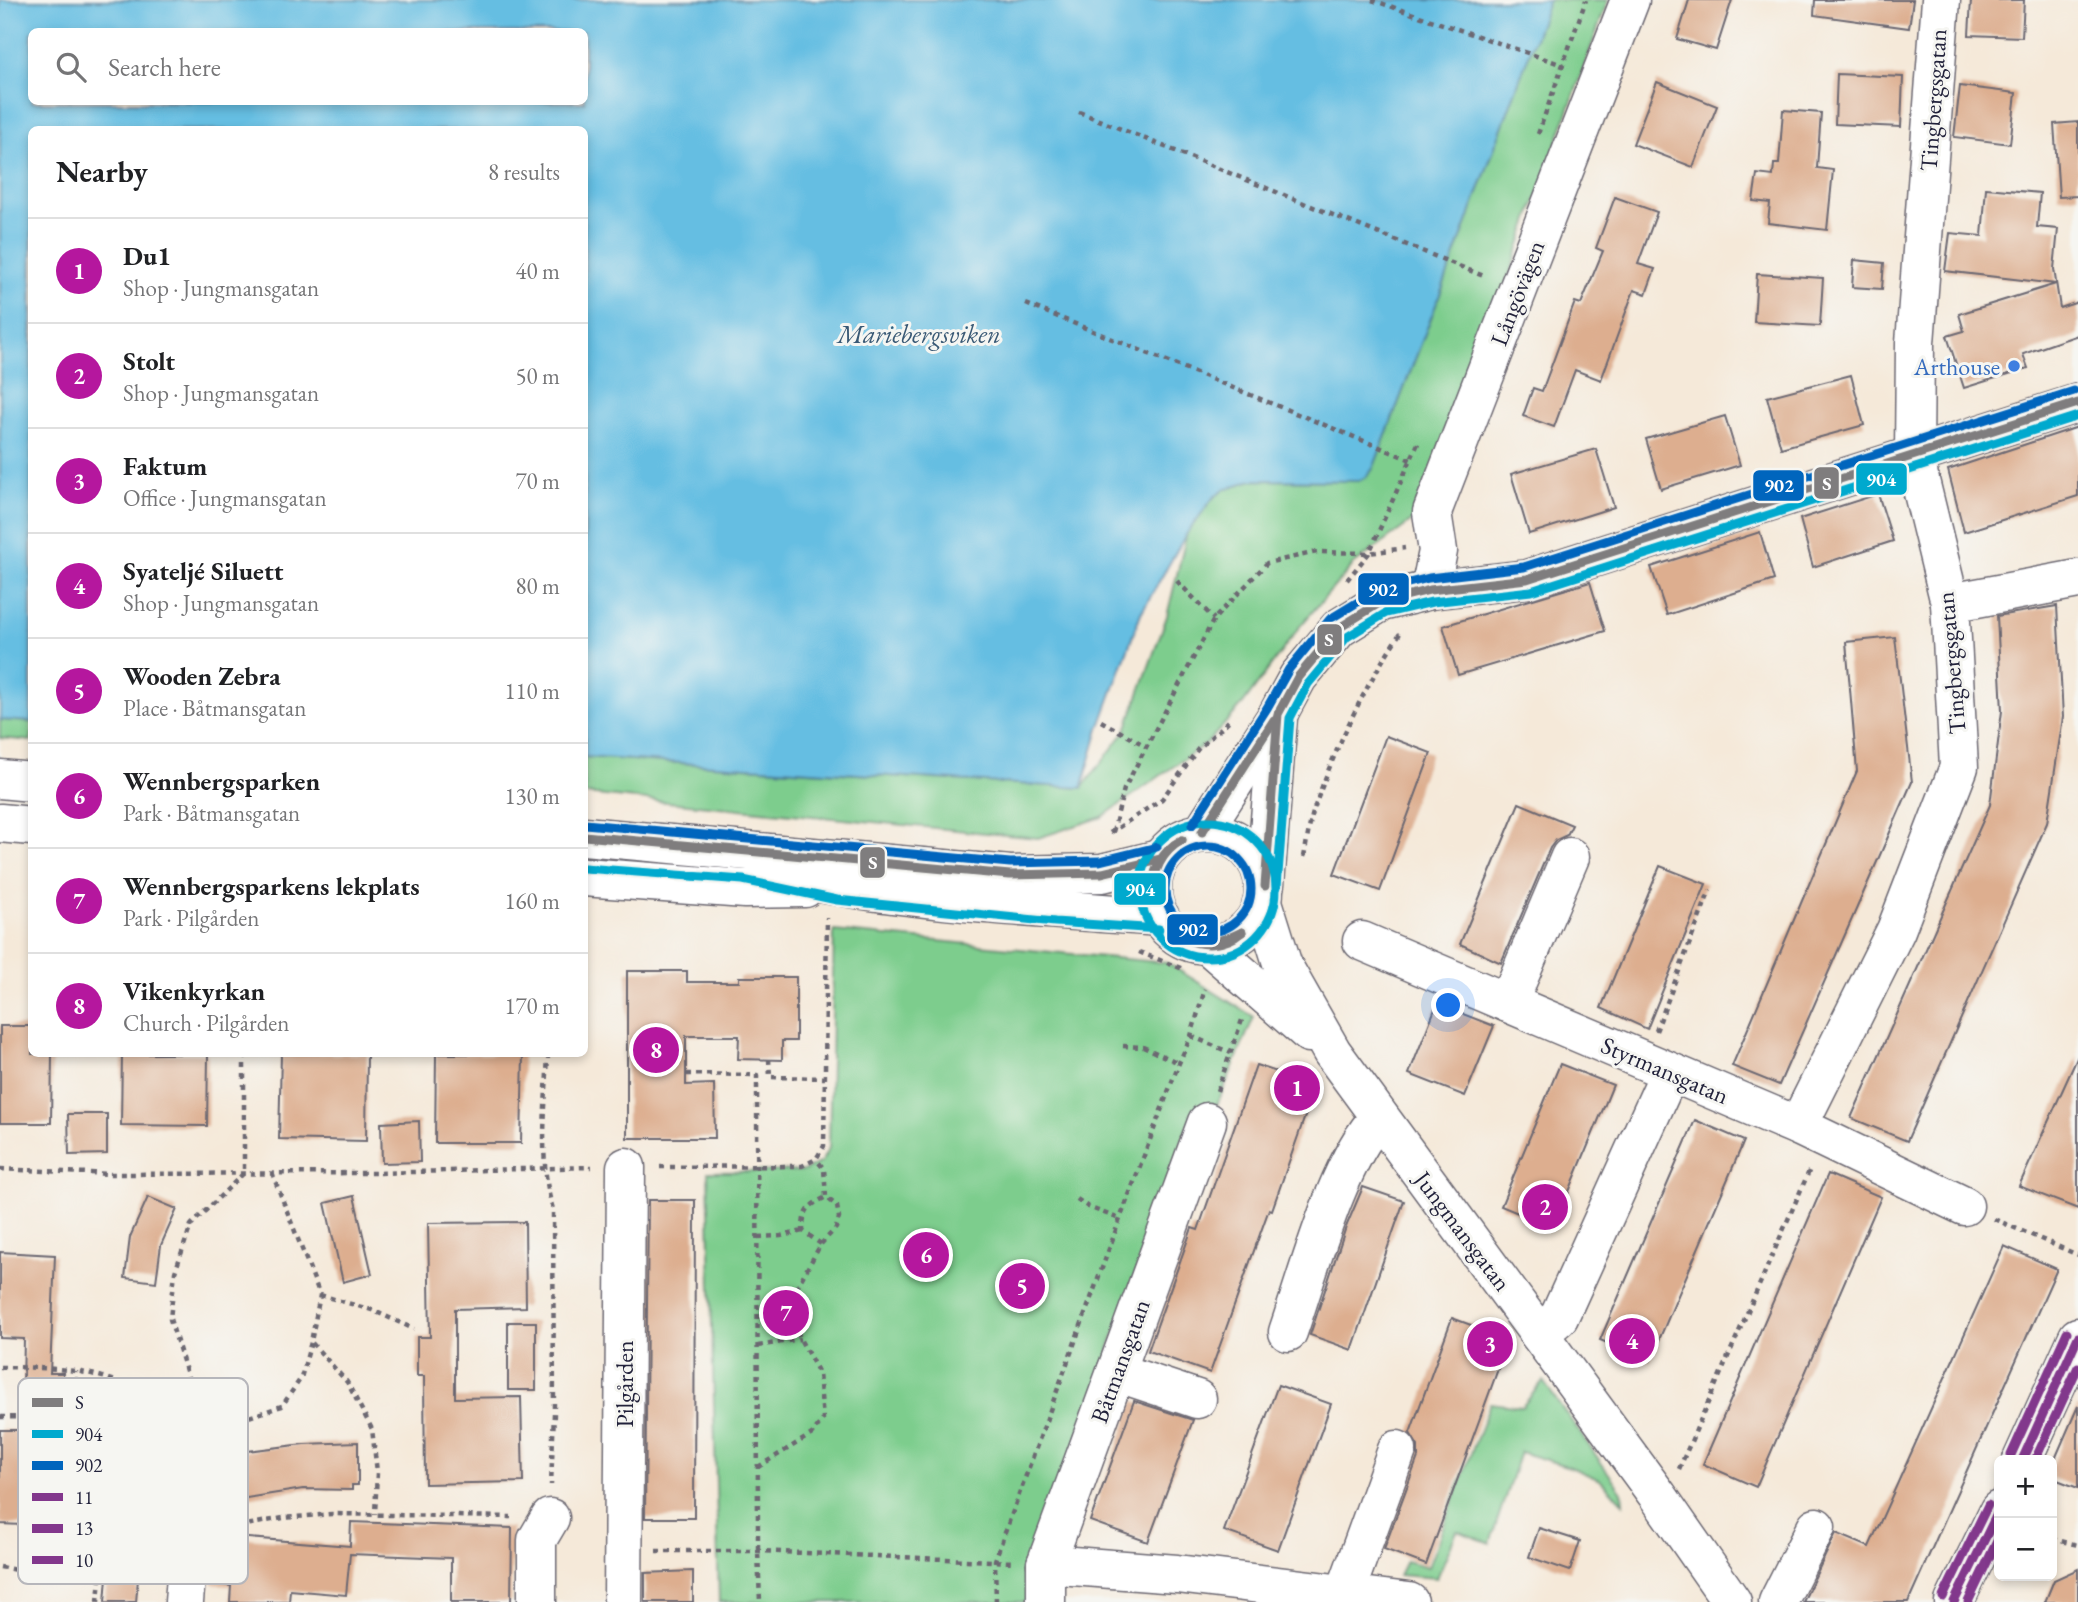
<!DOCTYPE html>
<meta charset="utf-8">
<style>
body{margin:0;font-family:"EB Garamond",serif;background:#f2f2f2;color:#202124}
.controls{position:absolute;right:21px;bottom:21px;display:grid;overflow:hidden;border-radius:10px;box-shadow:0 4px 10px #0003}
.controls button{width:63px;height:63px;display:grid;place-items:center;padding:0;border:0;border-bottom:2px solid #e0e0e0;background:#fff;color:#202124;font:35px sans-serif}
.you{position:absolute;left:1449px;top:1006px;width:24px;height:24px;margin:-18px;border:5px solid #fff;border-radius:50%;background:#1a73e8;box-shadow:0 0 0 10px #1a73e833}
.badge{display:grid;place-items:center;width:46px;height:46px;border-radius:50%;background:#b5179e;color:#fff;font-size:23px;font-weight:700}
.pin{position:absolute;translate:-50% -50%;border:4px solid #fff;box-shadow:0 2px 7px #0006}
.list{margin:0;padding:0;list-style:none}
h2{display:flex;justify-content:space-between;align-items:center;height:91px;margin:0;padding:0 28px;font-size:30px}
h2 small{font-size:23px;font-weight:400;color:#757577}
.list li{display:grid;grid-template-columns:46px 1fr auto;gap:21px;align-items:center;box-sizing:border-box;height:105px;padding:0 28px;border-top:2px solid #e0e0e0}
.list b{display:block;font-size:26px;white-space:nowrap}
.list p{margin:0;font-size:23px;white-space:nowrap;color:#757577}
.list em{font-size:23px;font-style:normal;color:#757577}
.icon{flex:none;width:38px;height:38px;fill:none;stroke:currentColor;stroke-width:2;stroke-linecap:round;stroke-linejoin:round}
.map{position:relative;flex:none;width:2078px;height:1602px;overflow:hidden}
.search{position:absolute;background:#fff;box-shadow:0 4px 10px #0003;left:28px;top:28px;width:560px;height:77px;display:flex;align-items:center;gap:18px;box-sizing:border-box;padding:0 24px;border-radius:10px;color:#757577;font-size:26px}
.panel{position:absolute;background:#fff;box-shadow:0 4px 10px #0003;left:28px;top:126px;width:560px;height:931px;border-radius:10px}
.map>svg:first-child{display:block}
.green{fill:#7dcd8d;stroke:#507864;stroke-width:2}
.water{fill:#65bee2;stroke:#44708e;stroke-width:2;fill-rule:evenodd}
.building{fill:#ddae8f}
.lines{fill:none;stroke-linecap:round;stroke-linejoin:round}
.minor-casing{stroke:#6c6872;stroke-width:41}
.path{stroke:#6c6872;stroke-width:4.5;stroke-dasharray:5 5;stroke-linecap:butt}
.minor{stroke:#fff;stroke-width:38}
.bus-1-casing{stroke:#f6f6f2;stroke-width:14}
.bus-2-casing{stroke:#f6f6f2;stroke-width:14}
.bus-3-casing{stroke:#f6f6f2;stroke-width:14}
.bus-4-casing{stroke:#f6f6f2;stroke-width:14}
.bus-5-casing{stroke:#f6f6f2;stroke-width:14}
.bus-6-casing{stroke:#f6f6f2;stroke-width:14}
.bus-1{stroke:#7f7d7e;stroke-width:9}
.bus-2{stroke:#00a9ce;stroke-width:9}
.bus-3{stroke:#0065bd;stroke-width:9}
.bus-4{stroke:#82378c;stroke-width:9}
.bus-5{stroke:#82378c;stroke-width:9}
.bus-6{stroke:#82378c;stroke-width:9}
.shop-dot{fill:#3f7fe0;stroke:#f6f6f2;stroke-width:2.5}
.labels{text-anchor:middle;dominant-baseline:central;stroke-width:6;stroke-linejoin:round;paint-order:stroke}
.street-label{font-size:24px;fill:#22223b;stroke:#f6f6f2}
.shop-label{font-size:24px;fill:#366cbe;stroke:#f6f6f2;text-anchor:end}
.water-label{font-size:26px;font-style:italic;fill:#395975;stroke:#f6f6f2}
.key{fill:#f6f6f2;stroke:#b6b6bb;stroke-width:2}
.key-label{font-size:19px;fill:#22223b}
.line-badge{stroke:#f6f6f2;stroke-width:2.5}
.badge-label{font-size:19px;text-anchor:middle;font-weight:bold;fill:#fff}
</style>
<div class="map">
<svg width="2078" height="1602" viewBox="0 0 2078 1602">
<rect width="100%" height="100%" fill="#f6f6f2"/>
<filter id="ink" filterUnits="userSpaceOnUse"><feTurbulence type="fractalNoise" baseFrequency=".0143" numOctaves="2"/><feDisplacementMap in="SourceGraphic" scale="14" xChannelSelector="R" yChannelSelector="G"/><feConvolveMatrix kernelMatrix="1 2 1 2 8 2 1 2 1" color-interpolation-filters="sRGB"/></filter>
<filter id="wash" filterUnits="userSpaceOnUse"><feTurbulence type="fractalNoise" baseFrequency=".00686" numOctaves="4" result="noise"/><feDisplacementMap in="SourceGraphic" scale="28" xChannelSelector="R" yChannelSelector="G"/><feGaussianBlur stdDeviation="1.57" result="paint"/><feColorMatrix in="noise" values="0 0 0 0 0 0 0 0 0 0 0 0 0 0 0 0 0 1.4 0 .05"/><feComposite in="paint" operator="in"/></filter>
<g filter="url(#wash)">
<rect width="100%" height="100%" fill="#f5e9d9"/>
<!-- green -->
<g class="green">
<polygon points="1549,0 1608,0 1424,512 1353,565 1301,625 1243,704 1208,742 1102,817 1038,838 585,794 584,757 1082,788 1126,730 1167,616 1187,533 1213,498 1225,489 1252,480 1358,481 1373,469 1452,263"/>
<polygon points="0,720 31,722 31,741 0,738"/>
<polygon points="834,931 1167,963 1254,1017 1213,1114 1194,1108 1113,1338 1029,1602 719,1602 708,1172 804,1171 821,1162 829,1148"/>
<polygon points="1543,1381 1622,1492 1623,1503 1600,1480 1573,1468 1520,1452 1490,1543 1457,1531 1437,1578 1399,1575 1406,1561 1428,1567 1490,1403 1522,1407"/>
</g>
<!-- water -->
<path class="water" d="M0,0H1549L1452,263L1373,469L1367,476L1358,481L1252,480L1225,489L1213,498L1187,533L1141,613L1099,729L1082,788L585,757L584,130H32L31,722L0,720ZM32,32H584V102H32Z"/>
<g id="blocks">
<!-- building -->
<g class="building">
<polygon points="1689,0 1732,0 1716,50 1677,39"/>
<polygon points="1815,0 1913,0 1909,28 1814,15"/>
<polygon points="1971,0 2024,0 2022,37 1969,35"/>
<polygon points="1837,74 1903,77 1901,127 1835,124"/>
<polygon points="1657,82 1717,106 1693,167 1633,144"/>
<polygon points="1960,86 2016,93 2010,144 1954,137"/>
<polygon points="1783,110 1821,113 1817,168 1833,170 1827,230 1768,223 1770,203 1753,201 1757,174 1773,176 1774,164 1779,164"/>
<polygon points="2078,122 2078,196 2059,197 2054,124"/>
<polygon points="1986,188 2040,193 2037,227 2058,229 2054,269 2060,308 2078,302 2078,335 2023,354 2028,368 1964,388 1947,336 1964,331 1959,314 2056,284 1945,271 1950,233 1982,236"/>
<polygon points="1615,197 1657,212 1638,264 1655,269 1646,294 1634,290 1601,380 1575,370 1554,427 1523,416 1533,388 1542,391 1575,302 1581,304 1603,251 1596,248"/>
<polygon points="1854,260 1884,263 1882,289 1852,287"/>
<polygon points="1757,274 1823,278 1820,326 1754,322"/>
<polygon points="1851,375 1864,425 1781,448 1767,397"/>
<polygon points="1725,416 1740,465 1661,489 1646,439"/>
<polygon points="2078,427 2078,496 1964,532 1948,470"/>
<polygon points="1596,449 1614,507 1529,534 1511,474"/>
<polygon points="1878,494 1893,541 1813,567 1800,519"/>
<polygon points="1760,532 1774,580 1667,615 1651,567"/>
<polygon points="1590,582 1605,631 1458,675 1443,626"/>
<polygon points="2057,606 2063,717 2047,823 1907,1141 1851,1118 1990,805 2002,711 1997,616"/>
<polygon points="1895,637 1912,782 1779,1085 1732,1066 1857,771 1846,642"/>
<polygon points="1386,736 1431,753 1380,891 1334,874"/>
<polygon points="1519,803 1572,825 1567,835 1556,840 1550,848 1501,963 1460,944"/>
<polygon points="1660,866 1706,884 1647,1029 1601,1008"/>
<polygon points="627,971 687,971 687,982 739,982 739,977 796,977 796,1041 782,1041 782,1060 738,1059 739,1036 686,1036 686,1085 714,1084 715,1138 627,1138"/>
<polygon points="1437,1004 1494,1026 1465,1096 1409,1074"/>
<polygon points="0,1026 32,1026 32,1054 52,1054 51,1123 0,1123"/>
<polygon points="122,1054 208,1054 207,1126 121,1125"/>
<polygon points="281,1054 367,1054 366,1141 279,1139"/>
<polygon points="436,1054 523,1054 521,1143 435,1143"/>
<polygon points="2078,1056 2078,1209 2019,1186"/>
<polygon points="1560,1064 1613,1085 1554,1228 1501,1206"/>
<polygon points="1256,1065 1316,1085 1272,1210 1269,1209 1210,1373 1148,1351 1192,1228 1198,1230"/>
<polygon points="68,1114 107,1114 107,1154 69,1155"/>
<polygon points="1695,1120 1744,1141 1650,1361 1600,1340"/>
<polygon points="419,1121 420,1162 382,1163 381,1123"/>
<polygon points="1828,1174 1881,1197 1756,1487 1703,1464"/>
<polygon points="1363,1187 1404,1201 1352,1350 1310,1335 1346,1227"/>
<polygon points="354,1196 372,1274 343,1282 325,1203"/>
<polygon points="148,1197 177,1209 161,1245 156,1282 125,1278 130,1237"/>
<polygon points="648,1200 695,1200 694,1518 645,1518"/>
<polygon points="525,1222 526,1307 455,1309 455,1398 521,1397 523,1482 425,1484 424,1376 417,1376 417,1337 430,1337 428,1223"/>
<polygon points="2004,1246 2057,1269 1908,1602 1803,1602 1836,1533 1869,1547"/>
<polygon points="0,1252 55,1255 50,1373 63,1373 63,1411 50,1410 47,1526 0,1524 0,1430 22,1430 24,1339 0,1338"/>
<polygon points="1452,1318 1509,1339 1426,1565 1384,1549 1418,1457 1418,1446 1410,1433"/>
<rect x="508" y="1322" width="28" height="68"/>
<polygon points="1278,1385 1331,1404 1278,1550 1224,1531"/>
<polygon points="1134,1401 1193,1420 1148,1542 1090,1521"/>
<polygon points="2078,1406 2078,1488 2052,1478 2052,1466"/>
<polygon points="358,1442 358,1485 352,1485 352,1490 303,1489 151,1513 139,1480 192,1462 247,1451 304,1444"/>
<polygon points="351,1522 512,1528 511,1602 451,1602 451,1558 350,1554 346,1595 290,1590 289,1602 230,1602 231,1586 212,1584 214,1551 196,1557 187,1554 177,1556 169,1562 158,1531 350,1546"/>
<polygon points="1539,1528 1580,1541 1570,1571 1529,1557"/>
<polygon points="108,1565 139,1567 136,1602 105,1602"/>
<polygon points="2078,1569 2078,1602 2045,1602 2054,1580"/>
<polygon points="693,1571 693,1602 645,1602 645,1573"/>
</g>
</g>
</g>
<g filter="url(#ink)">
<use href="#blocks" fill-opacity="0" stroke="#6c6872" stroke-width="2"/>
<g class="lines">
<!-- minor casing -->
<g class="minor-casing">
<g id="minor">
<polyline points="1430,590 1438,551 1432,512 1630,0"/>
<polyline points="1950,603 2078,579"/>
<polyline points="0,779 32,782"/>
<polyline points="0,823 32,826"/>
<polyline points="1202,832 1278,714 1298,677 1339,628 1381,602 1430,590 1527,579 2078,403"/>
<circle cx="1208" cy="889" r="56"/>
<polyline points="584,836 1010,875 1102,873 1160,859"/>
<path d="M776,875C902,901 1032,908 1160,917"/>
<polyline points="584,877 745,889 805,888"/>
<polyline points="1265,884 1278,717"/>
<polyline points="1263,902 1283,966 1332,1052 1658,1496 1732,1602"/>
<polyline points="1362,941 1798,1126 1964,1206"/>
<polyline points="1208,945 1309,1033"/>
<polyline points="1508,1003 1570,857"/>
<polyline points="1798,1126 1896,930 1959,767 1950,603 1914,456 1915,343 1941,0"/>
<path d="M1288,1332C1309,1272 1337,1162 1379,1118"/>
<polyline points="1539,1334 1559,1317 1670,1072"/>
<polyline points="1116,1372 1197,1399"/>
<polyline points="2022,1460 2078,1337"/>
<polyline points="1046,1564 1177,1574 1409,1602"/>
<polyline points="1345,1593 1397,1450"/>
<polyline points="184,1602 186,1576"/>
<polyline points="537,1602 537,1540 550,1518"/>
<polyline points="623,1602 626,1167"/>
<polyline points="1046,1602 1046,1564 1207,1122"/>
<polyline points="1778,1602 1816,1527"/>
<polyline points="1954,1602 1999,1510"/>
</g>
</g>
<!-- path -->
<g class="path">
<polyline points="1372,0 1563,65"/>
<polyline points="1079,112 1486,277"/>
<polyline points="1538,134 1586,0"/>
<polyline points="1026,304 1411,460"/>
<polyline points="1347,580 1369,553 1420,439"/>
<polyline points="1177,581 1214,619"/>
<polyline points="1101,721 1146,746"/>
<polyline points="1113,832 1124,789 1214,619 1267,563 1317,552 1369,553 1405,548"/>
<polyline points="1110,833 1162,799 1198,749 1232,718"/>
<path d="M1304,857C1307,841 1309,825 1314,809C1334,750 1366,683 1401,632"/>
<polyline points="1139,952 1183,969"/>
<polyline points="1656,1031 1710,890"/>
<polyline points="1191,1036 1231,1053"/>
<polyline points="1123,1046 1143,1047 1179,1063"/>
<polyline points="244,1054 244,1173 191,1225 175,1272 170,1319 190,1384 212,1410 249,1417 282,1406 301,1378 311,1342 320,1295 272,1173"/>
<path d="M548,1054C546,1103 538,1162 553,1209L554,1413L551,1485"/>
<polyline points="769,1059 770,1077 825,1078"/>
<polyline points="686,1074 757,1075 758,1551 760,1602"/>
<polyline points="1217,1091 1242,1020"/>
<polyline points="660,1167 802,1166 816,1159 824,1146 827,918"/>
<polyline points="0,1169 110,1174 378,1173 592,1167"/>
<polyline points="1077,1199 1088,1207 1120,1219"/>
<polyline points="1994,1219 2078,1255"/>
<polyline points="758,1237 781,1236 803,1231"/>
<path d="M821,1244L803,1231C803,1210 808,1206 826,1197"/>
<polyline points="320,1295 372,1310 414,1329"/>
<polyline points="312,1343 347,1382 372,1429 377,1472 375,1514"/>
<polyline points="758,1346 800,1339"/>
<path d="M0,1367C55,1368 114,1367 158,1407C171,1418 183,1446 192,1462L212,1410"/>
<polyline points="0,1417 74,1418 76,1371"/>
<polyline points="758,1467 812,1434 823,1419 819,1373 800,1339 794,1318 793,1294 821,1244 836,1228 839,1218 837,1206 826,1197 824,1169 816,1159"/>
<polyline points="1679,1469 1810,1169"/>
<polyline points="2052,1539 2078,1545"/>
<polyline points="656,1551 758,1551 1014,1562"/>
<polyline points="0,1567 38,1574 71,1568 111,1540 162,1541 283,1518 332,1514 511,1517"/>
<polyline points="98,1602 106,1500 127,1446 160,1408 190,1384"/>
<polyline points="996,1602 995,1560 1120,1219 1179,1063 1191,1036 1205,989"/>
</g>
<!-- minor -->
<use href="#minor" class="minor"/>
<!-- bus-1 casing -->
<g class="bus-1-casing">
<g id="bus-1">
<polyline points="1202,832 1274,720"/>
<polyline points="584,836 1010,875 1102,873 1160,859"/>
<polyline points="1265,886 1278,714 1298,677 1339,628 1381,602 1430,590 1527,579 2078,403"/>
<path d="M1154,895C1150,873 1162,850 1182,840"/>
<path d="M1154,895C1151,873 1162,851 1182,840"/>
<path d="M1181,937C1204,945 1220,943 1242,932"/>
<path d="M1181,937C1201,947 1225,947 1242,932"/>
</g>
</g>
<!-- bus-2 casing -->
<g class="bus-2-casing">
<g id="bus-2">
<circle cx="1208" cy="889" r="68"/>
<polyline points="584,868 743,880 837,900 1055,922 1159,929"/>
<polyline points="1277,887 1290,718 1308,684 1347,637 1386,613 1432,602 1531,591 2078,416"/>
</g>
</g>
<!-- bus-3 casing -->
<g class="bus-3-casing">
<g id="bus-3">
<polyline points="585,824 1010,863 1100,861 1157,847"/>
<polyline points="1192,825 1267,708 1289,669 1330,619 1376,591 1429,578 1524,567 2074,391"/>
<circle cx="1208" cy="889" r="43"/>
</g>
</g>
<!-- bus-4 casing -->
<g class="bus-4-casing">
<g id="bus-4">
<polyline points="2022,1460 2078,1337"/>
<polyline points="1954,1602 1999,1510"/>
</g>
</g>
<!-- bus-5 casing -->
<g class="bus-5-casing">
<g id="bus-5">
<polyline points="2035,1460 2078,1367"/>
<polyline points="1968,1602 1999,1537"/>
</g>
</g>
<!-- bus-6 casing -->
<g class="bus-6-casing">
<g id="bus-6">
<polyline points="2011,1455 2067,1332"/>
<polyline points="1943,1597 1988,1505"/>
</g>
</g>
<!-- bus-1 -->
<use href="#bus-1" class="bus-1"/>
<!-- bus-2 -->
<use href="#bus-2" class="bus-2"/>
<!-- bus-3 -->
<use href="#bus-3" class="bus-3"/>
<!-- bus-4 -->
<use href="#bus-4" class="bus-4"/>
<!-- bus-5 -->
<use href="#bus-5" class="bus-5"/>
<!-- bus-6 -->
<use href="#bus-6" class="bus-6"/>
</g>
</g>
<!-- markers -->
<circle class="shop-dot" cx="2014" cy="366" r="7"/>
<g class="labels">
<!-- street labels -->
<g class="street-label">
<text transform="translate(1933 100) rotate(-86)">Tingbergsgatan</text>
<text transform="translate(1517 293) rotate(-69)">Långövägen</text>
<text transform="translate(1951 663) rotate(-95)">Tingbergsgatan</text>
<text transform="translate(1665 1070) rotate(23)">Styrmansgatan</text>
<text transform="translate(1463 1231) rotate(53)">Jungmansgatan</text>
<text transform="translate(1120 1361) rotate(-70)">Båtmansgatan</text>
<text transform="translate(624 1384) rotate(-90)">Pilgården</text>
</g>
<!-- shop labels -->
<g class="shop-label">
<text x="2000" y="366">Arthouse</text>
</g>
<!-- water labels -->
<g class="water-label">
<text x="919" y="334">Mariebergsviken</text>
</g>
</g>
<!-- legend -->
<rect x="18" y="1378" width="230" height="206" rx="10" class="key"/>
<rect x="32" y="1398" width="31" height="9" fill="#7f7d7e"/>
<rect x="32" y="1430" width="31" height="8" fill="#00a9ce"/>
<rect x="32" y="1461" width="31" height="9" fill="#0065bd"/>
<rect x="32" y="1493" width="31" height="8" fill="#82378c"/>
<rect x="32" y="1524" width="31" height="9" fill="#82378c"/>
<rect x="32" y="1556" width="31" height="8" fill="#82378c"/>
<g class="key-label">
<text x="75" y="1409">S</text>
<text x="75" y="1441">904</text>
<text x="75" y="1472">902</text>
<text x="75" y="1504">11</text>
<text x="75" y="1535">13</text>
<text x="75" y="1567">10</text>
</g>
<g class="line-badge">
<rect x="1855" y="462" width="53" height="34" rx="7" fill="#00a9ce"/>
<rect x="1813" y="466" width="27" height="34" rx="7" fill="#7f7d7e"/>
<rect x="1752" y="469" width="53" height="33" rx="7" fill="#0065bd"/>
<rect x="1357" y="572" width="53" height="34" rx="7" fill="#0065bd"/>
<rect x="1316" y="623" width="27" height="33" rx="7" fill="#7f7d7e"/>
<rect x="859" y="846" width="27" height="33" rx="7" fill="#7f7d7e"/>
<rect x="1113" y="872" width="54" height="34" rx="7" fill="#00a9ce"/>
<rect x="1166" y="913" width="53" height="33" rx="7" fill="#0065bd"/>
</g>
<g class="badge-label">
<text x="1881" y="486">904</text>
<text x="1827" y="490">S</text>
<text x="1779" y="492">902</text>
<text x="1383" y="596">902</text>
<text x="1329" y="646">S</text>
<text x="873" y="869">S</text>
<text x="1140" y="896">904</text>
<text x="1193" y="936">902</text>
</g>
</svg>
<div class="controls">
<button>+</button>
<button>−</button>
</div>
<div class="you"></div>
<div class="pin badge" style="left:1297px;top:1088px">1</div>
<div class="pin badge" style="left:1545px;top:1207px">2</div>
<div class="pin badge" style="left:1490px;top:1344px">3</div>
<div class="pin badge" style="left:1632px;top:1341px">4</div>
<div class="pin badge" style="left:1022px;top:1286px">5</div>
<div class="pin badge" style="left:926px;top:1255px">6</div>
<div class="pin badge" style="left:786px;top:1313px">7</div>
<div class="pin badge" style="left:656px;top:1050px">8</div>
<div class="search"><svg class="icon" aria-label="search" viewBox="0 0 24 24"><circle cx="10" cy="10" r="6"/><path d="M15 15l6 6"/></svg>Search here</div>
<section class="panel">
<h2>Nearby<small>8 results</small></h2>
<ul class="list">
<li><span class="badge">1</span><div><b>Du1</b><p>Shop · Jungmansgatan</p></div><em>40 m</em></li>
<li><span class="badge">2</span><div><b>Stolt</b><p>Shop · Jungmansgatan</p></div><em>50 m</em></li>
<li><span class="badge">3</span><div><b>Faktum</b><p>Office · Jungmansgatan</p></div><em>70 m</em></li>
<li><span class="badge">4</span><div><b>Syateljé Siluett</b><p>Shop · Jungmansgatan</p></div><em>80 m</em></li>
<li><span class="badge">5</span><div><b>Wooden Zebra</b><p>Place · Båtmansgatan</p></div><em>110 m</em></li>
<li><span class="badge">6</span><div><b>Wennbergsparken</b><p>Park · Båtmansgatan</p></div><em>130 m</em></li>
<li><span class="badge">7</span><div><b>Wennbergsparkens lekplats</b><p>Park · Pilgården</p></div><em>160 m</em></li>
<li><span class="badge">8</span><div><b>Vikenkyrkan</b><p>Church · Pilgården</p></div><em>170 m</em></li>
</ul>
</section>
</div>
